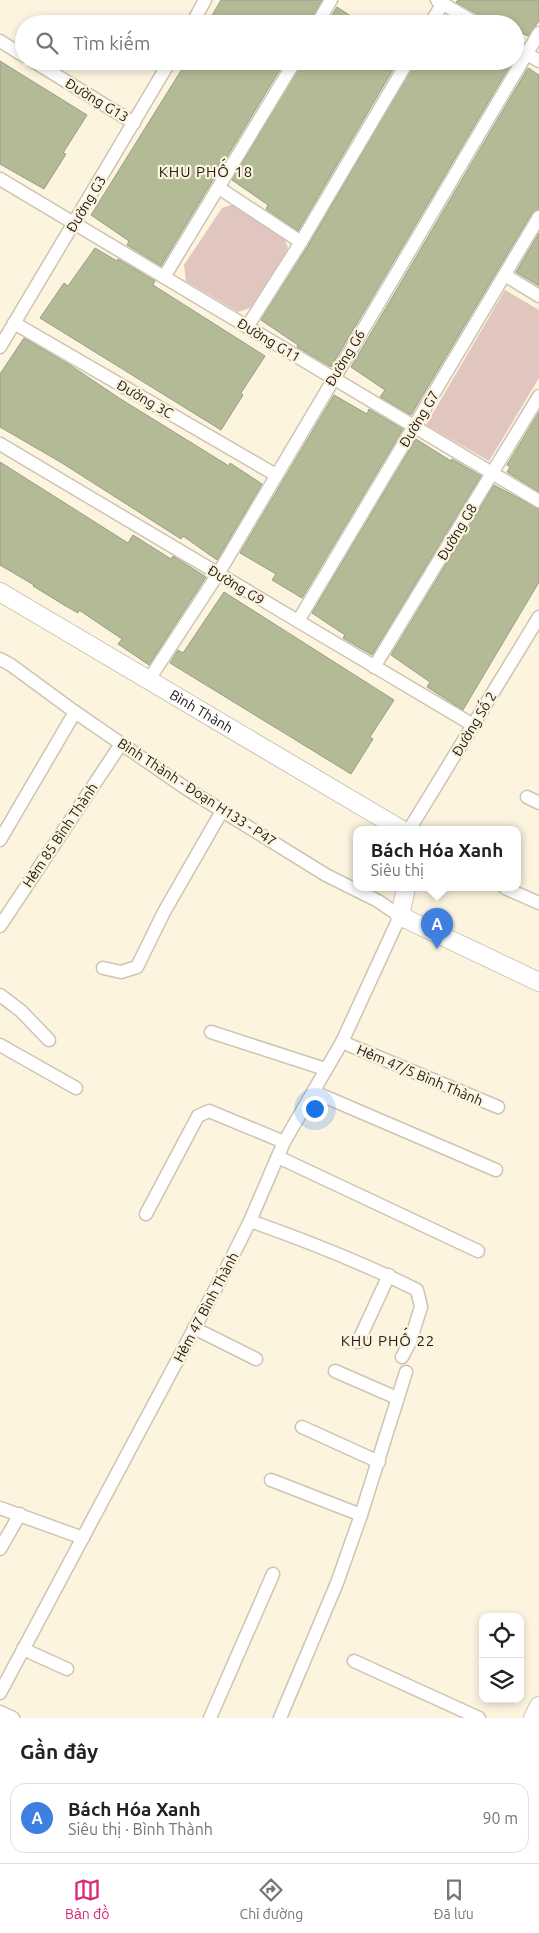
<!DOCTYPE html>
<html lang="vi">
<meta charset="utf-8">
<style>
body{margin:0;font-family:Ubuntu,sans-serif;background:#f2f2f2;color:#222}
.controls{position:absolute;right:15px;bottom:15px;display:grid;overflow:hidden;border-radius:10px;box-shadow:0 2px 8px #0003}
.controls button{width:45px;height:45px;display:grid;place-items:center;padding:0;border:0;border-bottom:1px solid #e0e0e0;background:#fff;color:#222;font:25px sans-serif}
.you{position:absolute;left:314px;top:1108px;width:18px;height:18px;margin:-12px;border:4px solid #fff;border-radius:50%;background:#1a73e8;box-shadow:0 0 0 8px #1a73e833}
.badge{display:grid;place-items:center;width:32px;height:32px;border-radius:50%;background:#db2777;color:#fff;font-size:16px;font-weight:700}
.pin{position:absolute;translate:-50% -41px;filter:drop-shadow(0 1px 2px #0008)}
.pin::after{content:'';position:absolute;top:26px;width:18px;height:15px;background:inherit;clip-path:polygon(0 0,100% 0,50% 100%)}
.popup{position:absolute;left:353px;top:826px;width:168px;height:65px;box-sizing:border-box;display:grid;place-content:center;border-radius:10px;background:#fff;filter:drop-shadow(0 1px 4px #0005);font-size:16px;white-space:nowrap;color:#767676}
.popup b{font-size:19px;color:#222}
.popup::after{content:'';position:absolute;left:50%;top:100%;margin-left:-10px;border:10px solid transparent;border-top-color:#fff}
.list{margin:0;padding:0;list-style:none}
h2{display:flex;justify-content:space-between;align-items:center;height:65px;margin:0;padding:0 20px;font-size:21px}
h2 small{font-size:16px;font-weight:400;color:#767676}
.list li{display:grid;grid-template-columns:32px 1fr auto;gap:15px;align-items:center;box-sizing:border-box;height:70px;margin:0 10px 10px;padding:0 10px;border:1px solid #e0e0e0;border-radius:15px}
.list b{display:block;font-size:19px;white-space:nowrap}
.list p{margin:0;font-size:16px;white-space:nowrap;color:#767676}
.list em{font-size:16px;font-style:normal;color:#767676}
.icon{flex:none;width:28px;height:28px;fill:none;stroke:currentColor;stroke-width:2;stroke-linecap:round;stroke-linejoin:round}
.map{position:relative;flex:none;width:539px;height:1718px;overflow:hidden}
.search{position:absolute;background:#fff;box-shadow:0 2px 8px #0003;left:15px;right:15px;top:15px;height:55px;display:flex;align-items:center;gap:12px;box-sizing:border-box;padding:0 18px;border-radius:28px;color:#767676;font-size:19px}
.sheet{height:145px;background:#fff}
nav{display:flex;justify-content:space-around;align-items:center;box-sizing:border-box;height:70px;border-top:1px solid #e0e0e0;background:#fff;font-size:14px;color:#767676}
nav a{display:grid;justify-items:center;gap:2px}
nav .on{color:#db2777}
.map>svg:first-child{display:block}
.green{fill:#e1c5bf}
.building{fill:#b3bb96;stroke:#999d89}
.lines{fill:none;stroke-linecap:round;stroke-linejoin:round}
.street-casing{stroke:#cdc5b2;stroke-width:15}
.secondary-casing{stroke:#cdc5b2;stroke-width:20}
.street{stroke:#fff;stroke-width:12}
.secondary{stroke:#fff;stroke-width:18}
.labels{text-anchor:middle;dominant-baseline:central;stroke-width:4.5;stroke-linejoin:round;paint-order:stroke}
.street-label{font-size:14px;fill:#232019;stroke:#fcf4df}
.neighbourhood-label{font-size:15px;letter-spacing:1px;fill:#232019;stroke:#fcf4df}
</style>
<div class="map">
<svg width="539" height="1718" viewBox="0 0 539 1718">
<rect width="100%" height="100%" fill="#fcf4df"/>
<!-- green -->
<g class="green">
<polygon points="231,205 239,206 285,240 288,248 284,257 250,308 238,312 186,281 184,265 222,208"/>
<polygon points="505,290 539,310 539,378 489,461 426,425"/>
</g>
<!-- building -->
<g class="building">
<polygon points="221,0 322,0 309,24 207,24"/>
<polygon points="458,0 539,0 539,21 528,36 515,30 515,24 485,24 482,17 456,2"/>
<polygon points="337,7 363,24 327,24"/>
<polygon points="448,16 461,24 442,24"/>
<polygon points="0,61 87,115 63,153 66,154 44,189 0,164"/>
<polygon points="187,61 226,61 234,67 238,61 285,61 161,266 127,245 129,241 91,215"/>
<polygon points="303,61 398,61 298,231 266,209 268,205 232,180"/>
<polygon points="416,61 507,61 511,64 331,367 297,347 298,345 261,320 308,246"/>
<polygon points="528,68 539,75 539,209 532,213 411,415 380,397 385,390 351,367"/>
<polygon points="539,233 539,286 516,272"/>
<polygon points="95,248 117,261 118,259 155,281 153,285 265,356 241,393 243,395 221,430 40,318 64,283 68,286"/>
<polygon points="24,338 70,365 119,398 229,466 230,463 262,484 217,560 183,536 181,539 62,463 0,427 0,374"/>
<polygon points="334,395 367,414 369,409 372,411 403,429 302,598 272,580 276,574 240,553"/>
<polygon points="539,412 539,492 507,472 510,467 507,465"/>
<polygon points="416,439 451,461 452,459 481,476 372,655 343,638 345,635 312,613"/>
<polygon points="0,462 128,543 133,535 171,559 173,556 206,577 149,665 118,644 122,639 79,610 78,613 64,605 33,586 34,585 0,565"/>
<polygon points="494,485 539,509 539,582 463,710 427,687 430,682 391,655"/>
<polygon points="224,592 394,700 370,737 373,739 351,774 170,663 178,650 183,653"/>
</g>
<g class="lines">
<!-- street casing -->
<g class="street-casing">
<g id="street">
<polyline points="437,0 477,24"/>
<polyline points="192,24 205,0"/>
<polyline points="317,24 331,0"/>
<polyline points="430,24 443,3"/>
<polyline points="0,41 24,56"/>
<polyline points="515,47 539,61"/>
<polyline points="33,61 134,123"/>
<polyline points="0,179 539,501"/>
<polyline points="219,188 301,242"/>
<polyline points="505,275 539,296"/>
<polyline points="164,277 295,61"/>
<polyline points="14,323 276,475"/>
<polyline points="247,327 301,242 408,61"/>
<polyline points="0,347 170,61"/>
<polyline points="0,444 473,725"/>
<polyline points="298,621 539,217"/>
<polyline points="0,659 11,665 75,712 187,789 326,875 378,901 400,916 342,1042 284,1142 250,1221 226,1269 0,1693"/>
<polyline points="374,667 539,396"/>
<polyline points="148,681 218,574 539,33"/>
<polyline points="527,797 539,803"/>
<polyline points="409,830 539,617"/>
<polyline points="0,840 75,712"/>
<polyline points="505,888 539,903"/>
<polyline points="0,926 121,744"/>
<polyline points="103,968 121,972 137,967 164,912 222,811"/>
<polyline points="0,995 21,1011 49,1040"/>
<polyline points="211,1032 325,1069"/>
<polyline points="342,1042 498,1107"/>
<polyline points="0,1045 76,1088"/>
<polyline points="314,1092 496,1170"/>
<polyline points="278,1157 478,1251"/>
<polyline points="146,1214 198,1116 209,1111 284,1142"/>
<path d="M250,1221C307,1241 363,1263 417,1290L421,1307L410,1342L402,1357"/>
<polyline points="194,1328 256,1359"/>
<polyline points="358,1342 389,1275"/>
<polyline points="335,1371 397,1398"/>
<polyline points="302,1427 379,1462"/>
<polyline points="271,1480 361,1515"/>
<polyline points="0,1508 83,1538"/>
<polyline points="0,1549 20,1514"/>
<polyline points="23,1649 67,1669"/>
<polyline points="354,1661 479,1718"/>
<polyline points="0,1712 13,1718"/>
<polyline points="210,1718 273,1574"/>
<polyline points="280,1718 337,1583 361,1515 406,1372"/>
</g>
</g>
<!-- secondary casing -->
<g class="secondary-casing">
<g id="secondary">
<path id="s1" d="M0,592L402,830"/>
<polyline points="406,888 400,916 539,982"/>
<polyline points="533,1718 539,1706"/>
</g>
</g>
<!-- street -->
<use href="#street" class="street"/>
<!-- secondary -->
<use href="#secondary" class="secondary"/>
</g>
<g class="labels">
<!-- street labels -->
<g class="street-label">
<text transform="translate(97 100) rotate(31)">Đường G13</text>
<text transform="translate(86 204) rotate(-59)">Đường G3</text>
<text transform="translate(269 340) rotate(31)">Đường G11</text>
<text transform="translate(345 358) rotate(-59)">Đường G6</text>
<text transform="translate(145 399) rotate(30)">Đường 3C</text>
<text transform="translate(419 419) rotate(-59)">Đường G7</text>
<text transform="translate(457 532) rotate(-59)">Đường G8</text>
<text transform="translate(236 585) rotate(31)">Đường G9</text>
<text stroke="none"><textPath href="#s1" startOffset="234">Bình Thành</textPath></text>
<text transform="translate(474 724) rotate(-59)">Đường Số 2</text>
<text transform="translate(197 792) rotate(33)">Bình Thành - Đoạn H133 - P47</text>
<text transform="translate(60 835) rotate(-56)">Hẻm 85 Bình Thành</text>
<text transform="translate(420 1075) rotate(23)">Hẻm 47/5 Bình Thành</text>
<text transform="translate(206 1307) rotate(-62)">Hẻm 47 Bình Thành</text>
</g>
<!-- neighbourhood labels -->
<g class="neighbourhood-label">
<text x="206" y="171">KHU PHỐ 18</text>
<text x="388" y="1340">KHU PHỐ 22</text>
</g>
</g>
</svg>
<div class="controls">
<button><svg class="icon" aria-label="locate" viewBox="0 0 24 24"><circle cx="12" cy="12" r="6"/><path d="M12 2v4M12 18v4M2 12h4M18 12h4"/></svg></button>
<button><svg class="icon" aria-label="layers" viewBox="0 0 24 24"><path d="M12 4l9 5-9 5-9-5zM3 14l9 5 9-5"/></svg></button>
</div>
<div class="you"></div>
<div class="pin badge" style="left:437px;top:949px;background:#3f7fe0">A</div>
<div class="popup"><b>Bách Hóa Xanh</b>Siêu thị</div>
<div class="search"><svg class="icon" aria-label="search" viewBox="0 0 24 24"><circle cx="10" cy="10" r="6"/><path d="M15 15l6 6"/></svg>Tìm kiếm</div>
</div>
<section class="sheet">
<h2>Gần đây<small></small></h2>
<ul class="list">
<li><span class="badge" style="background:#3f7fe0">A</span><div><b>Bách Hóa Xanh</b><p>Siêu thị · Bình Thành</p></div><em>90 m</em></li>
</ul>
</section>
<nav>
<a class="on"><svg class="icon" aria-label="map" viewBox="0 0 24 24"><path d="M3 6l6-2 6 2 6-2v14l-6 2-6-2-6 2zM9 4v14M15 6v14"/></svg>Bản đồ</a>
<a><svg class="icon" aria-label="directions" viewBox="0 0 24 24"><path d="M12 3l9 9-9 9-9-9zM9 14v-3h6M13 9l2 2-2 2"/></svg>Chỉ đường</a>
<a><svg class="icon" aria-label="saved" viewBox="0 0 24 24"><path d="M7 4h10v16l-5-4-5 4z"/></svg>Đã lưu</a>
</nav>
